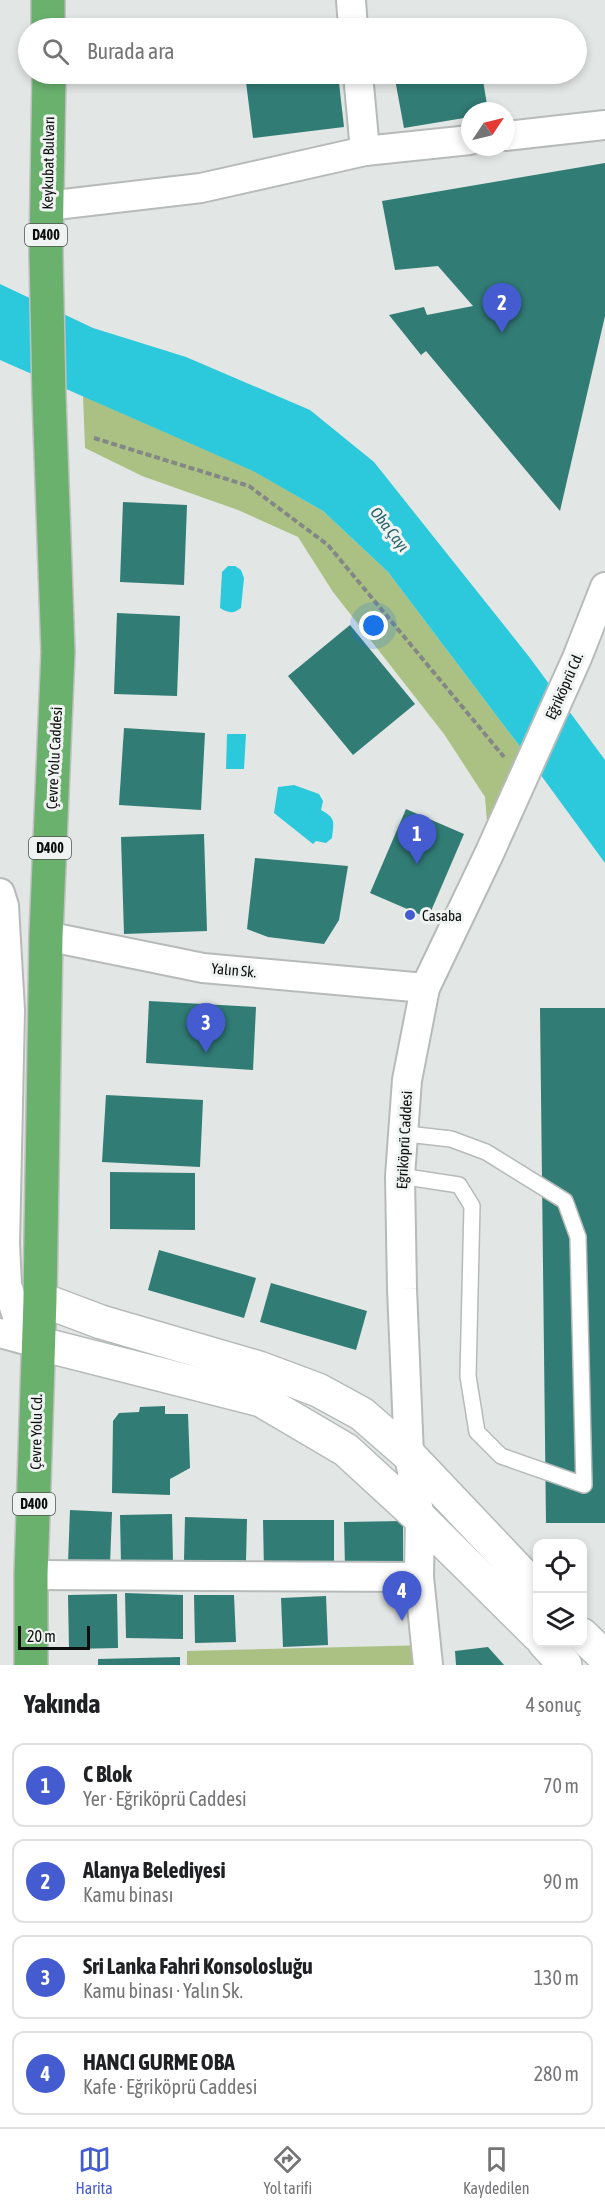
<!DOCTYPE html>
<html lang="tr">
<meta charset="utf-8">
<style>
body{margin:0;font-family:"Asap Condensed",sans-serif;background:#f6f6f6;color:#202124}
.controls{position:absolute;right:18px;bottom:18px;display:grid;overflow:hidden;border-radius:12px;box-shadow:0 3px 9px #0003}
.controls button{width:54px;height:54px;display:grid;place-items:center;padding:0;border:0;border-bottom:2px solid #e0e0e0;background:#fff;color:#202124;font:30px sans-serif}
.compass{position:absolute;left:461px;top:102px;width:54px;height:54px;border-radius:50%;background:#fff;box-shadow:0 3px 9px #0003;rotate:55deg}
.scale{position:absolute;left:18px;bottom:15px;width:72px;box-sizing:border-box;padding-left:6px;border:3px solid #0d0e0e;border-top:0;font-size:16px;line-height:21px;white-space:nowrap;color:#0d0e0e;-webkit-text-stroke:4px #eff4f2;paint-order:stroke}
.you{position:absolute;left:374px;top:626px;width:21px;height:21px;margin:-15px;border:4px solid #fff;border-radius:50%;background:#1a73e8;box-shadow:0 0 0 9px #1a73e833}
.badge{display:grid;place-items:center;width:39px;height:39px;border-radius:50%;background:#445ccf;color:#fff;font-size:20px;font-weight:700}
.pin{position:absolute;translate:-50% -50px;filter:drop-shadow(0 2px 3px #0008)}
.pin::after{content:'';position:absolute;top:32px;width:21px;height:18px;background:inherit;clip-path:polygon(0 0,100% 0,50% 100%)}
.list{margin:0;padding:0;list-style:none}
h2{display:flex;justify-content:space-between;align-items:center;height:78px;margin:0;padding:0 24px;font-size:26px}
h2 small{font-size:20px;font-weight:400;color:#757577}
.list li{display:grid;grid-template-columns:39px 1fr auto;gap:18px;align-items:center;box-sizing:border-box;height:84px;margin:0 12px 12px;padding:0 12px;border:2px solid #e0e0e0;border-radius:12px}
.list b{display:block;font-size:22px;white-space:nowrap}
.list p{margin:0;font-size:20px;white-space:nowrap;color:#757577}
.list em{font-size:20px;font-style:normal;color:#757577}
.icon{flex:none;width:33px;height:33px;fill:none;stroke:currentColor;stroke-width:2;stroke-linecap:round;stroke-linejoin:round}
.map{position:relative;flex:none;width:605px;height:1665px;overflow:hidden}
.search{position:absolute;background:#fff;box-shadow:0 3px 9px #0003;left:18px;right:18px;top:18px;height:66px;display:flex;align-items:center;gap:15px;box-sizing:border-box;padding:0 21px;border-radius:33px;color:#757577;font-size:22px}
.sheet{height:462px;background:#fff}
nav{display:flex;justify-content:space-around;align-items:center;box-sizing:border-box;height:84px;border-top:2px solid #e0e0e0;background:#fff;font-size:16px;color:#757577}
nav a{display:grid;justify-items:center;gap:3px}
nav .on{color:#445ccf}
.map>svg:first-child{display:block}
.green{fill:#abc184}
.water{fill:#2cc9dc}
.building{fill:#317c75}
.lines{fill:none;stroke-linecap:round;stroke-linejoin:round}
.lane-casing{stroke:#b6bbb9;stroke-width:18}
.street-casing{stroke:#b6bbb9;stroke-width:32}
.secondary-casing{stroke:#b6bbb9;stroke-width:36}
.highway-casing{stroke:#c0c0c0;stroke-width:36}
.path{stroke:#848786;stroke-width:4;stroke-dasharray:6 3;stroke-linecap:butt}
.lane{stroke:#fff;stroke-width:15}
.street{stroke:#fff;stroke-width:28}
.secondary{stroke:#fff;stroke-width:33}
.highway{stroke:#6ab16e;stroke-width:33}
.poi-dot{fill:#445ccf;stroke:#eff4f2;stroke-width:2}
.labels{text-anchor:middle;dominant-baseline:central;stroke-width:6;stroke-linejoin:round;paint-order:stroke}
.shield{fill:#eff4f2;stroke:#515352;stroke-width:1.5}
.shield-label{font-size:14px;font-weight:bold;fill:#0d0e0e}
.street-label{font-size:15px;fill:#0d0e0e;stroke:#eff4f2}
.poi-label{font-size:15px;fill:#0d0e0e;stroke:#eff4f2;text-anchor:start}
.water-label{font-size:16px;font-style:italic;fill:#266169;stroke:#eff4f2}
</style>
<div class="map">
<svg width="605" height="1665" viewBox="0 0 605 1665">
<rect width="100%" height="100%" fill="#e2e6e4"/>
<!-- green -->
<g class="green">
<polygon points="83,396 254,471 323,511 388,572 524,752 487,822 485,797 444,734 333,592 298,537 238,510 142,476 85,448"/>
<polygon points="430,1645 431,1665 187,1665 187,1651"/>
</g>
<!-- water -->
<g class="water">
<polygon points="0,284 93,328 186,357 310,410 374,462 530,658 605,760 605,863 524,752 388,572 323,511 253,471 0,360"/>
<path d="M228,566H235L241,570L244,578L241,608C233,614 228,613 220,608L222,572Z"/>
<polygon points="227,734 246,734 244,769 226,769"/>
<path d="M294,785L319,794L323,801L321,810C336,818 334,822 332,838L326,843L316,841L313,844L274,813L278,787Z"/>
</g>
<!-- building -->
<g class="building">
<polygon points="245,74 338,74 344,127 253,138"/>
<polygon points="394,74 482,74 488,111 470,111 470,117 404,128"/>
<polygon points="605,163 605,316 560,511 426,351 421,355 389,315 424,307 427,315 473,306 438,266 395,270 382,201"/>
<polygon points="123,502 187,505 184,585 120,582"/>
<polygon points="117,613 180,616 177,696 114,694"/>
<polygon points="350,625 415,704 353,755 288,676"/>
<polygon points="124,728 205,733 201,810 119,805"/>
<polygon points="406,809 464,834 428,918 370,893"/>
<polygon points="204,834 207,931 124,934 121,837"/>
<polygon points="255,858 348,866 339,920 324,944 268,937 247,929"/>
<polygon points="149,1001 256,1007 253,1070 146,1063"/>
<polygon points="540,1008 605,1008 605,1523 546,1523"/>
<polygon points="106,1095 203,1100 200,1167 102,1162"/>
<polygon points="110,1172 195,1173 195,1230 110,1229"/>
<polygon points="159,1250 256,1278 244,1318 148,1290"/>
<polygon points="271,1283 367,1311 356,1350 260,1322"/>
<polygon points="165,1406 165,1414 188,1414 190,1468 170,1479 170,1495 112,1493 113,1421 119,1413 139,1412 140,1407"/>
<polygon points="70,1510 112,1512 110,1565 68,1563"/>
<polygon points="172,1514 173,1562 121,1563 120,1515"/>
<polygon points="185,1517 247,1519 246,1561 184,1560"/>
<polygon points="263,1520 334,1520 334,1570 264,1570"/>
<polygon points="403,1521 403,1568 345,1568 344,1522"/>
<polygon points="125,1593 183,1595 183,1639 126,1638"/>
<polygon points="117,1594 118,1648 69,1649 68,1595"/>
<polygon points="194,1595 234,1595 236,1642 195,1643"/>
<polygon points="326,1596 328,1645 283,1647 281,1598"/>
<polygon points="488,1647 504,1665 456,1665 455,1651"/>
<polygon points="180,1657 180,1665 98,1665 98,1659"/>
</g>
<g class="lines">
<!-- lane casing -->
<g class="lane-casing">
<polyline id="lane" points="400,1176 459,1185 472,1206 468,1376 477,1432 501,1456 584,1485 578,1237 565,1201 486,1152 451,1139 416,1135 403,1131"/>
</g>
<!-- street casing -->
<g class="street-casing">
<g id="street">
<polyline points="351,0 353,28"/>
<polyline points="358,74 365,151"/>
<polyline points="506,136 605,125"/>
<polyline points="47,206 201,188 365,151 470,140"/>
<polyline points="0,893 4,906 10,1010 5,1244 7,1285 17,1316 37,1343"/>
<polyline points="46,936 203,968 425,988"/>
<polyline points="0,1333 37,1343"/>
<polyline points="31,1575 419,1577"/>
<polyline points="428,1665 419,1577 420,1518 409,1455 402,1289 400,1176 407,1080 425,988 489,854 577,658 605,587"/>
</g>
</g>
<!-- secondary casing -->
<g class="secondary-casing">
<g id="secondary">
<polyline points="40,1299 101,1322 259,1368 318,1390 362,1414 409,1455 538,1591"/>
<polyline points="37,1343 261,1400 346,1450 420,1518 538,1635"/>
<polyline points="582,1635 605,1657"/>
<polyline points="544,1642 565,1665"/>
</g>
</g>
<!-- highway casing -->
<g class="highway-casing">
<g id="highway">
<polyline points="48,0 48,28"/>
<polyline points="31,1665 31,1575 40,1299 46,936 58,652 49,396 46,254 49,74"/>
</g>
</g>
<!-- path -->
<polyline class="path" points="94,438 249,486 328,545 504,757"/>
<!-- lane -->
<use href="#lane" class="lane"/>
<!-- street -->
<use href="#street" class="street"/>
<!-- secondary -->
<use href="#secondary" class="secondary"/>
<!-- highway -->
<use href="#highway" class="highway"/>
</g>
<!-- markers -->
<circle class="poi-dot" cx="410" cy="915" r="6"/>
<g class="labels">
<!-- shield labels -->
<g class="shield">
<rect x="25" y="224" width="42" height="22" rx="4.5"/>
<rect x="29" y="837" width="42" height="22" rx="4.5"/>
<rect x="13" y="1493" width="42" height="22" rx="4.5"/>
</g>
<g class="shield-label">
<text x="46" y="235">D400</text>
<text x="50" y="848">D400</text>
<text x="34" y="1504">D400</text>
</g>
<!-- street labels -->
<g class="street-label">
<text transform="translate(48 163) rotate(-89)">Keykubat Bulvarı</text>
<text transform="translate(564 686) rotate(-66)">Eğriköprü Cd.</text>
<text transform="translate(54 758) rotate(-87)">Çevre Yolu Caddesi</text>
<text transform="translate(234 970) rotate(5)">Yalın Sk.</text>
<text transform="translate(404 1140) rotate(-87)">Eğriköprü Caddesi</text>
<text transform="translate(36 1432) rotate(-89)">Çevre Yolu Cd.</text>
</g>
<!-- poi labels -->
<g class="poi-label">
<text x="422" y="915">Casaba</text>
</g>
<!-- water labels -->
<g class="water-label">
<text transform="translate(390 529) rotate(52)">Oba Çayı</text>
</g>
</g>
</svg>
<div class="controls">
<button><svg class="icon" aria-label="locate" viewBox="0 0 24 24"><circle cx="12" cy="12" r="6"/><path d="M12 2v4M12 18v4M2 12h4M18 12h4"/></svg></button>
<button><svg class="icon" aria-label="layers" viewBox="0 0 24 24"><path d="M12 4l9 5-9 5-9-5zM3 14l9 5 9-5"/></svg></button>
</div>
<svg class="compass" viewBox="-18 -18 36 36"><path d="M0-13l5 13h-10z" fill="#e53935"/><path d="M0 13l5-13h-10z" fill="#757577"/></svg>
<div class="scale">20 m</div>
<div class="you"></div>
<div class="pin badge" style="left:417px;top:864px">1</div>
<div class="pin badge" style="left:502px;top:333px">2</div>
<div class="pin badge" style="left:206px;top:1053px">3</div>
<div class="pin badge" style="left:402px;top:1621px">4</div>
<div class="search"><svg class="icon" aria-label="search" viewBox="0 0 24 24"><circle cx="10" cy="10" r="6"/><path d="M15 15l6 6"/></svg>Burada ara</div>
</div>
<section class="sheet">
<h2>Yakında<small>4 sonuç</small></h2>
<ul class="list">
<li><span class="badge">1</span><div><b>C Blok</b><p>Yer · Eğriköprü Caddesi</p></div><em>70 m</em></li>
<li><span class="badge">2</span><div><b>Alanya Belediyesi</b><p>Kamu binası</p></div><em>90 m</em></li>
<li><span class="badge">3</span><div><b>Sri Lanka Fahri Konsolosluğu</b><p>Kamu binası · Yalın Sk.</p></div><em>130 m</em></li>
<li><span class="badge">4</span><div><b>HANCI GURME OBA</b><p>Kafe · Eğriköprü Caddesi</p></div><em>280 m</em></li>
</ul>
</section>
<nav>
<a class="on"><svg class="icon" aria-label="map" viewBox="0 0 24 24"><path d="M3 6l6-2 6 2 6-2v14l-6 2-6-2-6 2zM9 4v14M15 6v14"/></svg>Harita</a>
<a><svg class="icon" aria-label="directions" viewBox="0 0 24 24"><path d="M12 3l9 9-9 9-9-9zM9 14v-3h6M13 9l2 2-2 2"/></svg>Yol tarifi</a>
<a><svg class="icon" aria-label="saved" viewBox="0 0 24 24"><path d="M7 4h10v16l-5-4-5 4z"/></svg>Kaydedilen</a>
</nav>
